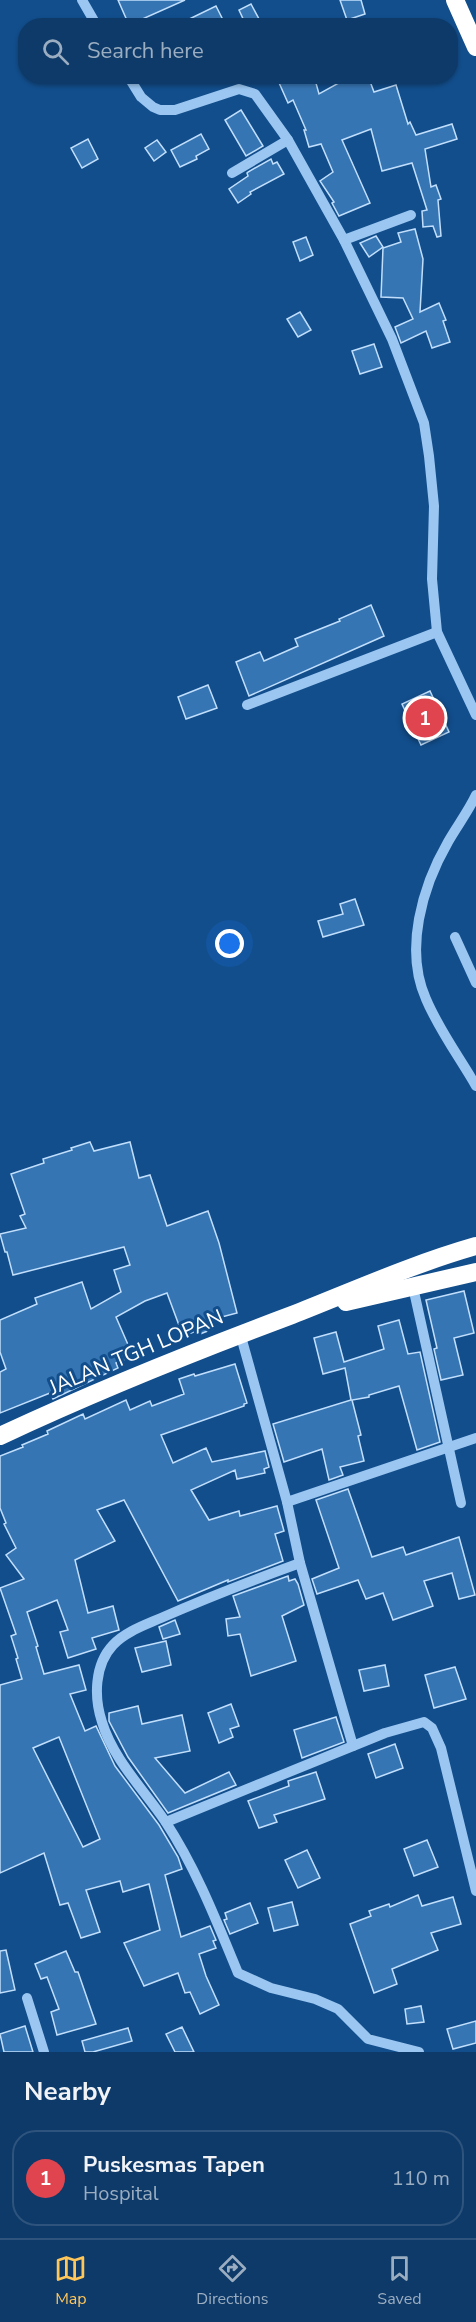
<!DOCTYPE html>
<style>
body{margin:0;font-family:"Nunito Sans",sans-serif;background:#17416f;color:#f1f3f6}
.you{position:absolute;left:230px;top:944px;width:21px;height:21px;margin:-15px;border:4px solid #fff;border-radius:50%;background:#1a73e8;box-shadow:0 0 0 9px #1a73e833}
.badge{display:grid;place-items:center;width:39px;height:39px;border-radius:50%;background:#ffc65a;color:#fff;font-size:20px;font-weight:700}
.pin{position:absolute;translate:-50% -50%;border:3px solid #fff;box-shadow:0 2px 6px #0006}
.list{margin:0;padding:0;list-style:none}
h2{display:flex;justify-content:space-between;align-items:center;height:78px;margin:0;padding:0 24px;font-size:26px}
h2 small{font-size:20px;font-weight:400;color:#9badc0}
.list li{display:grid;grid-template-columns:39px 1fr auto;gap:18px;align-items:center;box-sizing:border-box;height:96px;margin:0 12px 12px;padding:0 12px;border:2px solid #2e547d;border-radius:24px}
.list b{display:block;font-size:22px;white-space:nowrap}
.list p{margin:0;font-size:20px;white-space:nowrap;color:#9badc0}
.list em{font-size:20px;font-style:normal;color:#9badc0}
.icon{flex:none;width:33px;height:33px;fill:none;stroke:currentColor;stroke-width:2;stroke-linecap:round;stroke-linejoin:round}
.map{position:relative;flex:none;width:476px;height:2052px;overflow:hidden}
.search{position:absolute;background:#0e3a69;box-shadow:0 2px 4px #0004;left:18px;right:18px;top:18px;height:66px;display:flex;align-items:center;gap:15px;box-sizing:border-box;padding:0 21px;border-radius:24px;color:#9badc0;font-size:22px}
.sheet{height:186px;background:#0e3a69}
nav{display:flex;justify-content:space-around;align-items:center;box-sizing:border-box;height:84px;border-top:2px solid #2e547d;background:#0e3a69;font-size:16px;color:#9badc0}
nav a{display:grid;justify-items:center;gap:3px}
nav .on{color:#ffc65a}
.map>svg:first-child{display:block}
.building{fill:#3675b3;stroke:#c1dffc;stroke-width:1.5;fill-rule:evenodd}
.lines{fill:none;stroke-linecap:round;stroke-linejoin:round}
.minor{stroke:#9ac6f1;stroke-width:10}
.highway{stroke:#fff;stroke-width:18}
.labels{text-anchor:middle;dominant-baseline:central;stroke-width:6;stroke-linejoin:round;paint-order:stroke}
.street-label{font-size:21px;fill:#fff;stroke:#124e8c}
</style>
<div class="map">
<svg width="476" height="2052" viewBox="0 0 476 2052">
<rect width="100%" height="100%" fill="#124e8c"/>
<!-- building -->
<g class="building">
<polygon points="118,0 185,0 129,25"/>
<polygon points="340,0 361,0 365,14 347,20"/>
<polygon points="251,4 259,19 246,25 239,10"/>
<polygon points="216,6 223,20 211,26 175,26"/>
<polygon points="276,76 314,76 319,94 344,80 345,82 357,76 368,76 374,92 396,85 408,124 410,122 416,135 452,124 457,139 425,149 431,187 436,185 441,199 438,200 441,236 437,237 433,226 423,227 422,211 427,210 412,163 382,171 371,129 342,140 370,203 339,216 332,203 334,202 320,181 333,172 321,144 309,147 304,130 306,130 293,100 288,103"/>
<polygon points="241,110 263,146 246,156 225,120"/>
<polygon points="201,134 209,149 196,156 197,159 180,167 171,150"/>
<polygon points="88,139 98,159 82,168 71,148"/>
<polygon points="157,140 166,152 154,161 145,148"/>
<polygon points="271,159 273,164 277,162 284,174 250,192 251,194 238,203 229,189 248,176 247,173 248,172"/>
<polygon points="415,229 423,259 420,312 439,303 446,320 443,321 450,342 432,348 426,331 401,343 395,327 413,319 403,298 381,297 383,248 401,242 398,233"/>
<polygon points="376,236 383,247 369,257 360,243"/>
<polygon points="306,237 313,255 300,261 293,242"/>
<polygon points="300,312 311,330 298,337 287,319"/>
<polygon points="374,344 382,367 360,374 352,351"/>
<polygon points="371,605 384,636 249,696 236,662 260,652 264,661 298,646 295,639 340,621 339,619"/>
<polygon points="208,685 217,708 186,719 178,697"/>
<polygon points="430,691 449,732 421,745 402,704"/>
<polygon points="355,899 364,925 323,937 318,921 343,914 340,904"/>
<polygon points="90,1142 94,1151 130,1142 139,1178 150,1175 167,1226 208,1211 219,1243 237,1313 210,1320 213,1329 200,1334 199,1330 183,1336 167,1293 145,1301 116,1317 133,1356 116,1363 118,1368 53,1399 50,1393 0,1413 0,1372 6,1369 0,1352 0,1320 37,1304 35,1298 82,1282 91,1309 121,1292 114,1270 130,1265 124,1247 13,1275 7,1252 5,1252 0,1234 26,1228 20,1216 25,1214 11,1174 44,1163 43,1159 72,1150 71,1148"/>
<polygon points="464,1291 474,1333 454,1338 463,1375 441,1380 434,1349 437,1348 426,1300"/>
<polygon points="399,1320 408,1354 420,1352 440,1442 417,1450 399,1386 369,1395 369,1397 352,1400 361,1435 358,1436 364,1461 340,1467 343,1475 329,1480 322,1449 284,1462 273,1424 351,1400 345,1368 323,1374 314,1338 336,1332 344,1362 384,1349 378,1326"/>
<path d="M235,1364L247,1403L244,1404V1406L161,1435L173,1463L206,1448L212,1462L265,1451L269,1467L264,1469L265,1473L237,1479L235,1470L191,1490L209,1520L239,1511L240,1516L277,1506L284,1531L275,1534L283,1561L228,1582V1580L178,1601L124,1500L97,1510L115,1541L75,1560L88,1613L113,1606L119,1630L92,1638L96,1649L68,1658L60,1632L68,1630L57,1600L27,1612L38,1646L36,1647L44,1674L79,1665L86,1690L70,1694L85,1731L96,1726L115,1766L159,1825L178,1857L182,1869L165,1875L181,1937L210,1926L216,1940L213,1941L216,1948L199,1954L206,1976L219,2005L200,2014L190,1992L185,1993L178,1973L144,1986L124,1943L160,1930L149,1884L123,1892L120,1881L86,1890L100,1932L81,1938L68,1903L60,1905L44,1853L0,1873V1685L22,1679L16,1659L18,1658L11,1636L16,1634L0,1588L24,1579L6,1555L16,1548L4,1524L6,1523L0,1508V1456L23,1447L22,1445L48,1434L47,1431L83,1414L85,1419L126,1400L130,1410L150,1401L152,1406L184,1394L179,1379L194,1374L195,1376ZM59,1737L100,1839L83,1847L33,1748Z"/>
<polygon points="348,1489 372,1557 403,1547 406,1555 459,1537 475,1595 459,1599 452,1573 424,1581 433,1606 393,1620 383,1593 366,1599 358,1580 317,1594 312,1579 339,1568 316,1500"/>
<polygon points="288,1576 289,1581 295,1579 298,1584 304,1605 282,1616 296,1661 251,1676 240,1634 228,1636 226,1619 240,1617 233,1596"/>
<polygon points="175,1620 180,1634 163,1639 159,1627"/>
<polygon points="166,1641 171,1665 142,1672 135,1648"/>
<polygon points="385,1665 389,1686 364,1691 359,1670"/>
<polygon points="455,1667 466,1699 434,1708 425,1675"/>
<polygon points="231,1704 239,1726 230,1729 233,1737 219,1743 208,1713"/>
<polygon points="138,1706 142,1724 182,1715 190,1751 155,1758 185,1793 229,1772 236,1785 168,1813 128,1757 109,1721 109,1713"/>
<polygon points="336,1717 344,1742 302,1758 294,1730"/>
<polygon points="395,1744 403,1768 376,1778 368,1754"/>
<polygon points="316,1772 325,1799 274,1815 277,1822 259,1828 248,1801 289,1786 288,1781"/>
<polygon points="427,1840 438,1867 414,1876 404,1849"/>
<polygon points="307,1850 320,1878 298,1888 285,1860"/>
<polygon points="418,1895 422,1906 453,1897 461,1924 431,1933 438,1950 392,1969 397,1984 374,1993 350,1924 371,1916 369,1911 389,1904 390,1907"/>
<polygon points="292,1902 298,1925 274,1931 268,1908"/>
<polygon points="250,1903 258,1923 230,1934 224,1920 227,1919 225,1913"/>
<polygon points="6,1950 15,1990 0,1993 0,1951"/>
<polygon points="66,1951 75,1972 78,1972 96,2024 57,2035 51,2012 59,2009 47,1977 41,1979 35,1964"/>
<polygon points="421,2006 424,2022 407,2024 405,2009"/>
<polygon points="476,2021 476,2043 453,2049 447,2029"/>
<polygon points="25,2026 33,2052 4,2052 0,2034"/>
<polygon points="182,2027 194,2052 175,2052 166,2034"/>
<polygon points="128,2028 132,2041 93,2052 85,2052 82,2041"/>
</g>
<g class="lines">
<!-- minor -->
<g class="minor">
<polyline points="82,0 97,26"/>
<polyline points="128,76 141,97 153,107 160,110 175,110 239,89 255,94 288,140 344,240 392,339 424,423 429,456 434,506 432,579 437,632 476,715"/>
<polyline points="232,173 288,140"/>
<polyline points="344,240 411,215"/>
<polyline points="247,705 437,632"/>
<path d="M476,795C468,812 457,826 448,842C422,887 404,950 426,999C439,1030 460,1058 476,1086"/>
<polyline points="455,937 476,983"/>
<polyline points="413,1287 461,1503"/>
<polyline points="240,1333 287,1502 300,1563 353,1746"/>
<polyline points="287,1502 476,1438"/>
<path d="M300,1563C253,1580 206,1598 161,1618C145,1625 125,1632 113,1645C94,1665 94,1698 102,1722C113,1759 144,1790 165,1821C196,1868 217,1922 238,1973L271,1988L315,1999L338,2009L368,2039L419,2052"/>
<polyline points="166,1822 385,1733 424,1722 432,1728 441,1748 476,1891"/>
<polyline points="27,1998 44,2052"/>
</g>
<!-- highway -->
<g class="highway">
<polyline points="455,0 476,47"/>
<polyline points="346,1302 476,1272"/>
<path d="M0,1436C96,1391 193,1352 292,1315C353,1291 413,1264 476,1246"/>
</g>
</g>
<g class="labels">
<!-- street labels -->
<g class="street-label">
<text transform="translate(136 1352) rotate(-23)">JALAN TGH LOPAN</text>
</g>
</g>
</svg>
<div class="you"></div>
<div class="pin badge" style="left:425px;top:718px;background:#e0444e">1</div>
<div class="search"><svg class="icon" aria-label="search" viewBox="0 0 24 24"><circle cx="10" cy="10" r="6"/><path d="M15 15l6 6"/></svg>Search here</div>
</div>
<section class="sheet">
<h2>Nearby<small></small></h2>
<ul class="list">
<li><span class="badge" style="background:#e0444e">1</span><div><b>Puskesmas Tapen</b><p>Hospital</p></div><em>110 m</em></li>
</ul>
</section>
<nav>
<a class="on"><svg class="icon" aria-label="map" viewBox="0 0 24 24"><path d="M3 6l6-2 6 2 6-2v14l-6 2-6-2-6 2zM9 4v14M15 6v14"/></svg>Map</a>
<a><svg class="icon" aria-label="directions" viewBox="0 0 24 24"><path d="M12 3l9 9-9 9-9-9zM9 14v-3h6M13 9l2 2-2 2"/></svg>Directions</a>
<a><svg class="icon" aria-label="saved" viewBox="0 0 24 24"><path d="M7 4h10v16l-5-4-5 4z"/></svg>Saved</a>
</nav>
